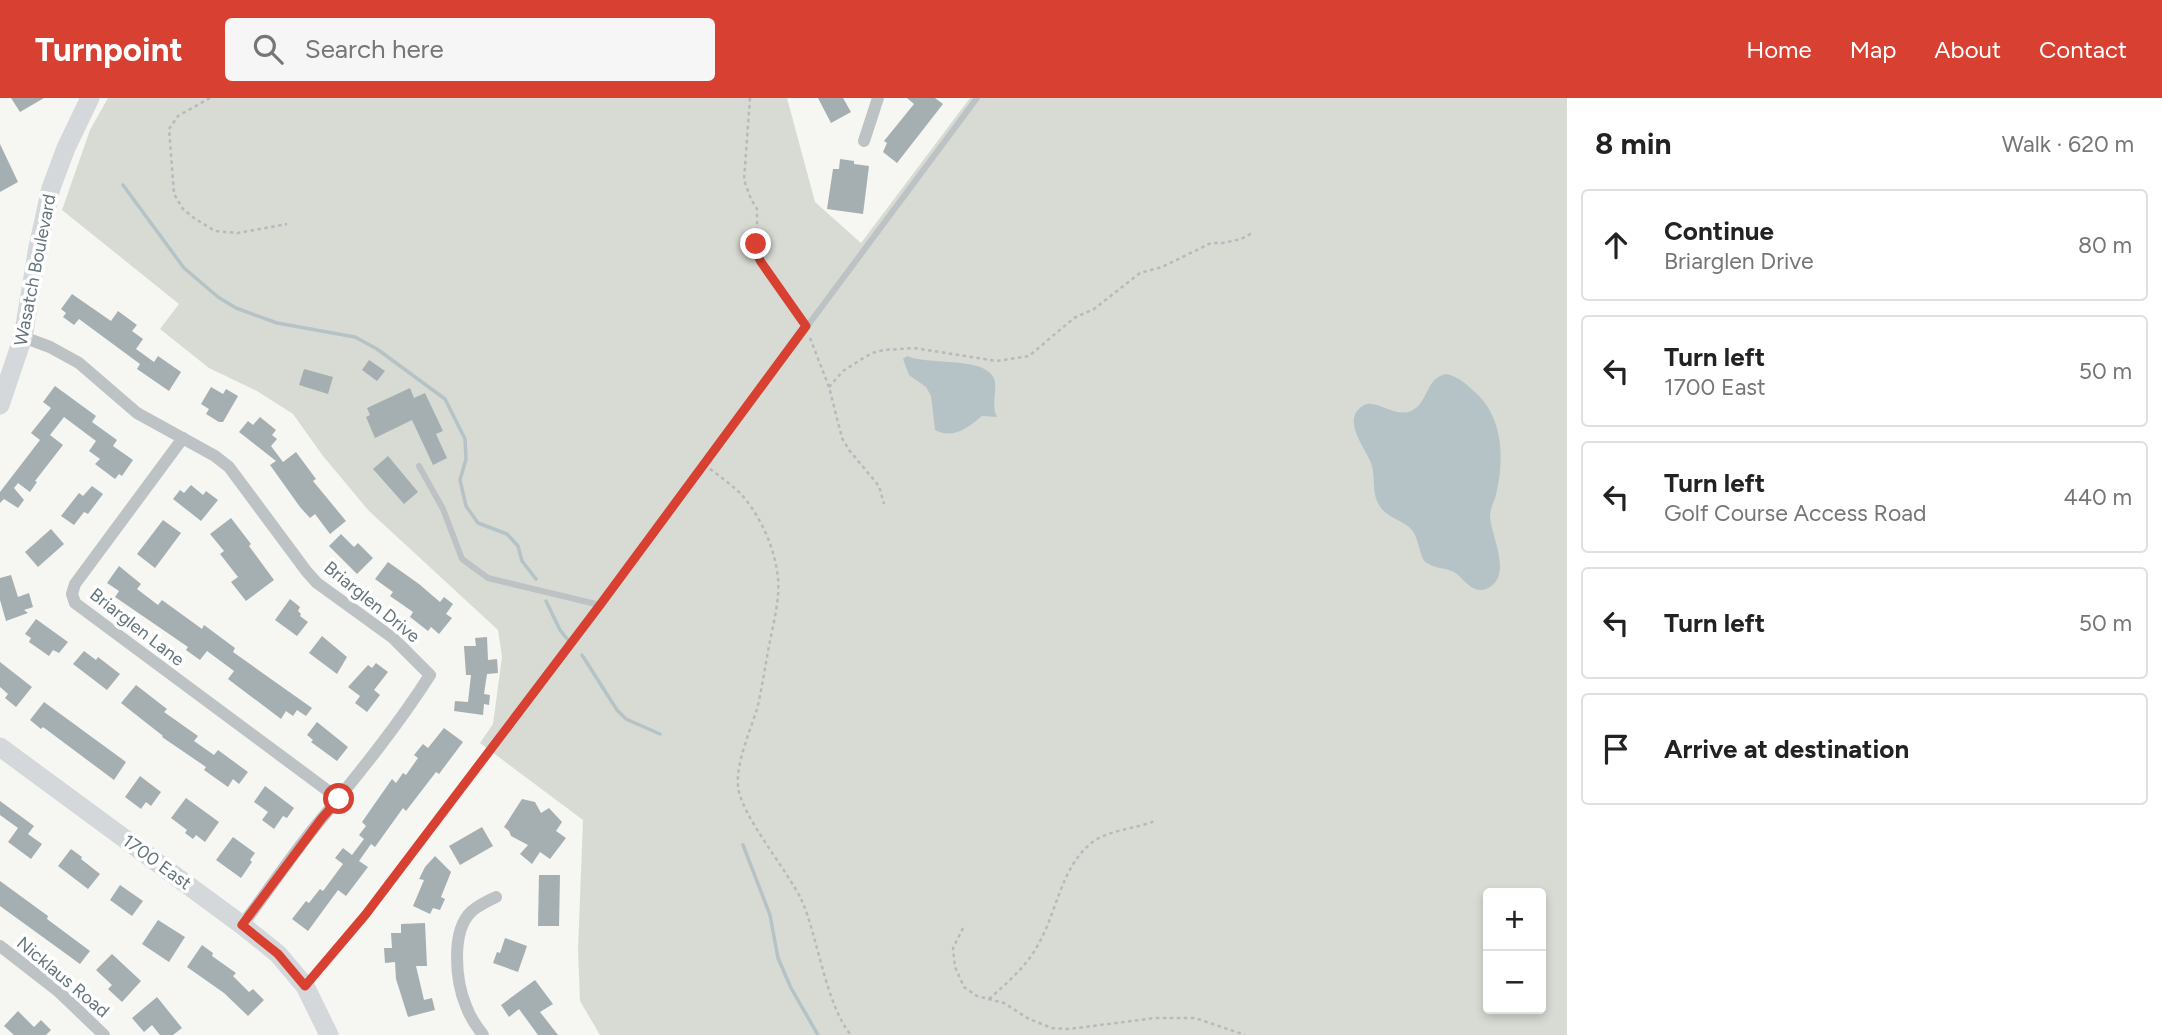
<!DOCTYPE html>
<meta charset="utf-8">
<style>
body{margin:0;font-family:Figtree,sans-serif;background:#f6f6f6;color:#222}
.controls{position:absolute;right:21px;bottom:21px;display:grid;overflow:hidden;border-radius:7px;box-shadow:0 4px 10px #0003}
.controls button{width:63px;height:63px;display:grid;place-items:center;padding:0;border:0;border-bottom:2px solid #e0e0e0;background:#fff;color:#222;font:35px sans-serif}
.stop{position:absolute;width:21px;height:21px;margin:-16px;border:5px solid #d84132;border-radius:50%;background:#fff}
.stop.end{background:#d84132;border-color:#fff;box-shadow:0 2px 7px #0008}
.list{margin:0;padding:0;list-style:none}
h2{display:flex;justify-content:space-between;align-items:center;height:91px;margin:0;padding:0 28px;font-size:30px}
h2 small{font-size:23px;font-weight:400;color:#767676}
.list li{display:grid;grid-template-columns:46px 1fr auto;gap:21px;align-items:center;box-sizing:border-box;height:112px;margin:0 14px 14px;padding:0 14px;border:2px solid #e0e0e0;border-radius:7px}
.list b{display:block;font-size:26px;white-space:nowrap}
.list p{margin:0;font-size:23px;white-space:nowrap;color:#767676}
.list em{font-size:23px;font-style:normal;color:#767676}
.icon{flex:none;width:38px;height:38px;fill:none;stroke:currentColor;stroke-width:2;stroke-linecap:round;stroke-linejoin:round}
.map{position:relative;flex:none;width:1567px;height:937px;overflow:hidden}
header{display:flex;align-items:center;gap:42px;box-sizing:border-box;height:98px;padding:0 35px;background:#d84132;color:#fff}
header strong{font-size:33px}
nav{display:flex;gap:38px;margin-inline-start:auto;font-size:24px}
.search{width:490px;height:63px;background:#f6f6f6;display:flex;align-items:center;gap:18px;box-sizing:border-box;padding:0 24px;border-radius:7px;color:#767676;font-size:26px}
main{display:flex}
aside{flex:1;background:#fff}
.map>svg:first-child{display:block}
.green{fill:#d7dbd3;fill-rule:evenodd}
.water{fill:#b6c3c6}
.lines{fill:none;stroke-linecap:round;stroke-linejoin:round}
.stream{stroke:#b6c3c6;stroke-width:3.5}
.building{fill:#a5afb2}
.path{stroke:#b6babc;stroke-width:2.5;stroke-dasharray:3.5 3.5;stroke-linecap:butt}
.service{stroke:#bdc3c5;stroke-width:6}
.minor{stroke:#bdc3c5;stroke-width:12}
.secondary{stroke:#d4d8da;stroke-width:19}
.route{stroke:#d84132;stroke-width:9}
.labels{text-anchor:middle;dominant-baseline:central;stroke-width:7;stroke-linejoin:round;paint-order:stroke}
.street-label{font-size:18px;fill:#63757c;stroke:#fff}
</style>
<header>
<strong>Turnpoint</strong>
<div class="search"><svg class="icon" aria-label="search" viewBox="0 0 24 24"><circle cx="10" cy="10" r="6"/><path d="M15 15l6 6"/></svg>Search here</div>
<nav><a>Home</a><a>Map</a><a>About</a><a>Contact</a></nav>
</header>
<main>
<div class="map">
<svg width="1567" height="937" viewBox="0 0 1567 937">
<rect width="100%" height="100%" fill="#f6f6f3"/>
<!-- green -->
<path class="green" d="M108,0H787L815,104L861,145L970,0H1567V937H600L580,903L578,852L583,722L480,645L493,626L502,559L498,532L369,413L323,358L293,316L257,293L209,270L160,231L179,206L62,112L90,32ZM1488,795H1541V911H1488Z"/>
<!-- water -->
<g class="water">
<path d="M907,258C927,267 979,259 992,277C1000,287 990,305 997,319L982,318C969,329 953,342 935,332L931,298L926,289L909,277L903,261Z"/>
<path d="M1446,276C1460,279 1467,287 1477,296C1504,322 1504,362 1496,397C1494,404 1490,411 1490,418C1491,438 1512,475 1490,489C1486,492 1480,493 1475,491C1467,488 1462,479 1454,474C1444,469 1434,471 1424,463C1418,452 1419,438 1409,429C1399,421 1386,419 1379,407C1371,394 1376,378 1371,365C1365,349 1340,321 1364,307C1376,301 1395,320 1411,313C1429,305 1425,280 1446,276Z"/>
</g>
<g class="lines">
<!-- stream -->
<g class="stream">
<polyline points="123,87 184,170 218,199 236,210 277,225 355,239 377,251 445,301 465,341 466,361 460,382 466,408 478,425 507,436 518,448 522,463 536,481"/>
<polyline points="546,503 560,532 568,542"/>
<polyline points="582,557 617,612 626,621 660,636"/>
<polyline points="743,747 770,817 778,860 791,890 818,937"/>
</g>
</g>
<!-- building -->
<g class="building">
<polygon points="11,0 44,0 20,14"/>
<polygon points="818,0 843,0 851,14 831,25"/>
<polygon points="907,0 935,0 943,6 897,65 883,54 887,45 884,43 914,6"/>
<polygon points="0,46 18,84 0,94"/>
<polygon points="840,61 854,63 854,66 869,68 863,116 827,111 833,71 839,71"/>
<polygon points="72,196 111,223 118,213 137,227 132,233 143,241 136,251 154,264 158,258 181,274 169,293 137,271 140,266 79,221 74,227 63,219 66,215 61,211"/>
<polygon points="369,262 385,273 377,283 362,272"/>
<polygon points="304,271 333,279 328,296 299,287"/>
<polygon points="55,288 96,318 92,324 117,342 113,348 133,362 122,378 119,376 115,381 95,366 100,361 89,353 96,343 64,319 50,337 63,347 35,383 37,384 30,394 18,385 14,390 24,402 18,410 4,401 0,405 0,394 40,342 31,335 51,310 43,304"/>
<polygon points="211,289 223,296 226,291 238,298 223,324 219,324 206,316 209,311 201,306"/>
<polygon points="410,290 414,300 425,295 443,333 436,336 447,360 433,367 412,322 375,340 366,319 370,317 367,310"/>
<polygon points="260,319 276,332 272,337 277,341 271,348 283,364 296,354 316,381 313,383 346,423 330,436 315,416 310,420 300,409 270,367 276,363 239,334 248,323 253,327"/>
<polygon points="388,358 418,394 404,406 373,371"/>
<polygon points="191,387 203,397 206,393 218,402 201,423 173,401 180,392 184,395"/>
<polygon points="92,388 103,396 88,416 84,414 74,427 61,418 79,395 83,398"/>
<polygon points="231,420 251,446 249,448 274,482 246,503 231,484 238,479 220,456 224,453 210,436"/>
<polygon points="163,422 181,435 155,470 137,456"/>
<polygon points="51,431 64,446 38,469 25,454"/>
<polygon points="341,436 354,449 358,445 373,460 357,476 329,448"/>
<polygon points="388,464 419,486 440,504 444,499 453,506 446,516 452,520 439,536 431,529 428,533 410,519 413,514 390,498 393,494 375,481"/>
<polygon points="119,468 141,486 137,491 158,507 162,502 202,531 204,527 235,550 233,554 312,610 306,618 297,612 293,618 286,613 281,621 228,581 234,573 207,553 200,562 186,552 188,549 115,499 119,493 107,485"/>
<polygon points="11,477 18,499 29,495 33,509 24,512 28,515 6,523 0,502 0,480"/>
<polygon points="290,501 300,509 298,513 301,516 300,518 308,524 297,538 275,522"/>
<polygon points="36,521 68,544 59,555 53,552 49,558 29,544 31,540 25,536"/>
<polygon points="322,538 347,559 337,576 309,555"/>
<polygon points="487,539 488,562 497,561 498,575 487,576 484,596 490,597 489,607 484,606 483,617 454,613 455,603 468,604 471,577 466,577 464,548 476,548 475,540"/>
<polygon points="84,553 96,562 98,559 120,576 107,592 73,566"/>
<polygon points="0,564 32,589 16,609 5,600 8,596 0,589"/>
<polygon points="376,565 388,574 374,592 380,597 367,614 355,605 360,598 348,589 368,567 372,570"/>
<polygon points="136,587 167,611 164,614 198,638 194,643 214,657 218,652 248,674 239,686 233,681 228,689 204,672 206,669 162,639 163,638 121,605"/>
<polygon points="44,604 126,664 114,682 43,629 41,631 30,622"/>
<polygon points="317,624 348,649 337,663 311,644 313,642 307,637"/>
<polygon points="444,630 463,644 439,676 436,674 406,713 403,710 375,749 371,746 359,763 368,769 346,798 338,792 308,833 292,821 306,803 309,805 320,791 323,793 343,766 335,760 343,750 352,757 364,741 359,737 366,728 362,724 392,681 396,685 403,675 406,677 418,660 414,657 423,646 428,650"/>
<polygon points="140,678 161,694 151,708 146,704 141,711 125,699"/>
<polygon points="265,688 294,710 287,720 283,718 274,731 262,722 268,714 254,704"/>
<polygon points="186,700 219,724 205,744 196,737 193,741 185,735 187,732 171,720"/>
<polygon points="522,701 535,704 541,715 549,710 562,724 556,733 566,740 550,761 540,754 532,766 520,756 528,747 511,738 509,733 504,729"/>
<polygon points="0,703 34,728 28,736 42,746 31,761 8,744 18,730 0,717"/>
<polygon points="482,729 493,748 460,767 449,748"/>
<polygon points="233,739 255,755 250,762 252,764 241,780 216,762"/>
<polygon points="71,751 82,759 81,761 100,776 88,791 58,768"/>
<polygon points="435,758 451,774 441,799 445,801 440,812 433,810 430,816 413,808 424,782 419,781 425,769"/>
<polygon points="539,777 560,777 559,828 538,828"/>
<polygon points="0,783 48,818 47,821 90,853 80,866 0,808"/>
<polygon points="120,787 143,803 132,818 110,802"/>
<polygon points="158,822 185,839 169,864 142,846"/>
<polygon points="425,825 427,868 416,868 424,902 432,900 435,912 408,919 396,881 395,864 385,865 384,850 392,850 391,835 401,835 401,826"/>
<polygon points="505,840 527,848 518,874 493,865 497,854 500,855"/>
<polygon points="202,847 213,855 212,858 236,875 233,878 249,894 253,891 264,902 248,918 224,895 187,869"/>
<polygon points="112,856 141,883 122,904 108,891 112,887 96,872"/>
<polygon points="535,882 553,906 540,914 558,937 538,937 519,911 509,919 501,907"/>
<polygon points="157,899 182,930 173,937 160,937 152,927 144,934 132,920"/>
<polygon points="18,913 34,929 41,922 51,932 46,937 14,937 4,928"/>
</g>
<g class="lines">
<!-- path -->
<g class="path">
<polyline points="210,0 178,18 169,31 174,96 183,111 194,120 215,133 238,135 287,126"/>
<polyline points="750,0 744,82 751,101 757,111 757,156 801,221"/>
<polyline points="810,240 829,289 842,340 849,352 879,388 884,406"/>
<polyline points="829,289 843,273 862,261 872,255 884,252 914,250 997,263 1029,258 1074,220 1094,211 1140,175 1162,169 1211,145 1223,145 1241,141 1254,134"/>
<path d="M710,371C720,378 730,386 739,394C760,416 775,450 778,480C780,502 773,527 769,548C765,569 762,590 757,611C750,633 736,665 738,688C740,716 788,773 802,803C818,840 826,907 851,937"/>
<polyline points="963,830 953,850 955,869 964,889 977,898 1004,905 1029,921 1052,930 1069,931 1155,920 1195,920 1245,937"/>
<path d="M989,901C1008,884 1027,868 1039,845C1057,813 1061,771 1090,746C1106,732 1135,731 1155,723"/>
</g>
<!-- service -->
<g class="service">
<polyline points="419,368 443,411 462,461 488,480 600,507"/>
<polyline points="307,886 366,816 600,507 977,0"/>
</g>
<!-- minor -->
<g class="minor">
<polyline points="864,43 878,0"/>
<path d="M23,239L50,249L79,265L137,315L215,358L229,369L307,474L317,485L393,540L430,577C398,627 361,673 323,719C294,753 270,791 242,827"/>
<polyline points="183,340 75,486 72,496 75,505 339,701"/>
<polyline points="0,848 58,893 104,937"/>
<path d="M483,937C476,928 470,919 466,908C456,884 450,833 472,813C479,807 488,803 496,799"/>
</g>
<!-- secondary -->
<g class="secondary">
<polyline points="0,307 23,239 38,149 51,90 66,50 90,0"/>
<polyline points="0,649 242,827 278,856 305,888 329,937"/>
</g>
</g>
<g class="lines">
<!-- route -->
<polyline class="route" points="339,701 322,720 242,827 278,856 305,888 366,816 600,507 806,228 761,164 757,156 756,146"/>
</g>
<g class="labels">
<!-- street labels -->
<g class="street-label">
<text transform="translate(35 172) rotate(-79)">Wasatch Boulevard</text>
<text transform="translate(372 504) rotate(39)">Briarglen Drive</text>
<text transform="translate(137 529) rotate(38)">Briarglen Lane</text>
<text transform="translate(157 764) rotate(36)">1700 East</text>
<text transform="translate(63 879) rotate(40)">Nicklaus Road</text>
</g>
</g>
</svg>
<div class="controls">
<button>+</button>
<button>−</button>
</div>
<div class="stop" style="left:339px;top:701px"></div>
<div class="stop end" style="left:756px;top:146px"></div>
</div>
<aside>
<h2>8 min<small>Walk · 620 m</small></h2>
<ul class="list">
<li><svg class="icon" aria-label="ahead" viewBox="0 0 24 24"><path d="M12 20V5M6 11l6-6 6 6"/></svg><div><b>Continue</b><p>Briarglen Drive</p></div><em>80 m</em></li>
<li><svg class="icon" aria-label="left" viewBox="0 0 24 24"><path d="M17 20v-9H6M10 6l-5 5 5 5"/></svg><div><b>Turn left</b><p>1700 East</p></div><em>50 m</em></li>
<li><svg class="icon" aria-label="left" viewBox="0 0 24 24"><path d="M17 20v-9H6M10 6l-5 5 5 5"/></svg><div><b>Turn left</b><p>Golf Course Access Road</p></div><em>440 m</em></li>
<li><svg class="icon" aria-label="left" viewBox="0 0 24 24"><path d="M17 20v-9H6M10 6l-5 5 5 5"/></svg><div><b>Turn left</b></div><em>50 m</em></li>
<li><svg class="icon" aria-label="arrive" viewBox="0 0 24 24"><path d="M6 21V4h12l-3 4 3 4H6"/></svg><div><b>Arrive at destination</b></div></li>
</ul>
</aside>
</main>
